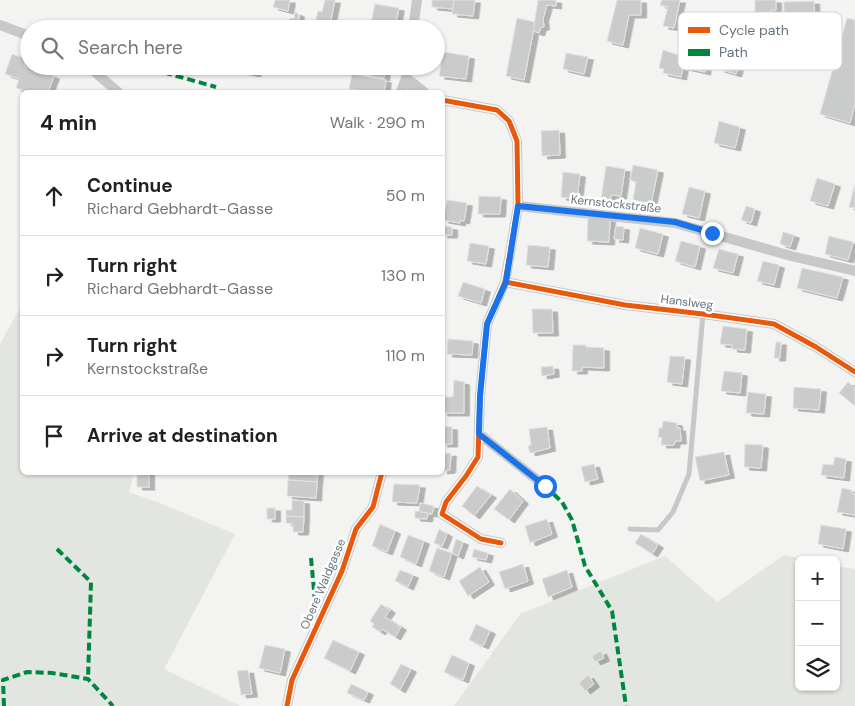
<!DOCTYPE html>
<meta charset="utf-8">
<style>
body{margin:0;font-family:"DM Sans",sans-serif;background:#f6f6f6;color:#202124}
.controls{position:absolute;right:15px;bottom:15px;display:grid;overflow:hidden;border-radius:8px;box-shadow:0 1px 4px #0004}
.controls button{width:45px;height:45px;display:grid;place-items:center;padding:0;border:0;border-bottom:1px solid #e0e0e0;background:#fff;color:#202124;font:25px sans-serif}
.stop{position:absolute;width:15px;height:15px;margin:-11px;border:4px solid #1a73e8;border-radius:50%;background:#fff}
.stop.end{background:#1a73e8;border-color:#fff;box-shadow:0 1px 5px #0008}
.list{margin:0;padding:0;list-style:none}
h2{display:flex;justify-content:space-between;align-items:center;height:65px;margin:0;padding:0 20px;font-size:21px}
h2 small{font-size:16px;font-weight:400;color:#757577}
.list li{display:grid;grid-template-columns:32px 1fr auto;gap:15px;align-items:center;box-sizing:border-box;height:80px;padding:0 20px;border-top:1px solid #e0e0e0}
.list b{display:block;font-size:19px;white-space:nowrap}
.list p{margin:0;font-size:16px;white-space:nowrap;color:#757577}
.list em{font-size:16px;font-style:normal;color:#757577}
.icon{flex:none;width:28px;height:28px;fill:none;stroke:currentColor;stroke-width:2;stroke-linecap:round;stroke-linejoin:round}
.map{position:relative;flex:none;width:855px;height:706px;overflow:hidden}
.search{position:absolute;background:#fff;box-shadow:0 1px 4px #0004;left:20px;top:20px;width:425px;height:55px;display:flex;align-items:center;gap:12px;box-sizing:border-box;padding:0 18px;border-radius:28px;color:#757577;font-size:19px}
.panel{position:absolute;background:#fff;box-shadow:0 1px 4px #0004;left:20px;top:90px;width:425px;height:385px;border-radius:8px}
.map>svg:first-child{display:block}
.green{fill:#e2e5e0}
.building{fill:#cacbcb;stroke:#e2e2e1;filter:url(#shadow)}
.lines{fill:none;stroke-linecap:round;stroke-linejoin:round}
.lane{stroke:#c7c8c9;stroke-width:5}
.street{stroke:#c7c8c9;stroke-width:10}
.quiet{stroke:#00873e;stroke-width:4;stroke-dasharray:8 4;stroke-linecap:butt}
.cycleway-casing{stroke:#fff;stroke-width:8}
.cycleway{stroke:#e8590c;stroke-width:5}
.route{stroke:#1a73e8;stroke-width:6}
.labels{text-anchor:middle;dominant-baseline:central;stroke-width:5;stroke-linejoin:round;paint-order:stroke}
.street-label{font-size:12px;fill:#66747e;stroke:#fff}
.key{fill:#fff;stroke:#d1d5d8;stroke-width:1}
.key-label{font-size:14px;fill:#66747e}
</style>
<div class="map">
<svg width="855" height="706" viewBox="0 0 855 706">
<defs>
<filter id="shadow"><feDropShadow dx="5.5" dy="3" stdDeviation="0" flood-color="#0004"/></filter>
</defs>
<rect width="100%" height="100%" fill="#f3f3f1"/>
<!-- green -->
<g class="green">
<polygon points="22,305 22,472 134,473 129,492 162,504 235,534 164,669 240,706 0,706 0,344"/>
<polygon points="784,555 807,560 799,560 799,687 836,687 836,566 855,569 855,706 454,706 520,614 665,556 717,602"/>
</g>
<!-- building -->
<g class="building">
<polygon points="275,0 290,0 288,11 273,7"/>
<polygon points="325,0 335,0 329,29 314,29 318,11 322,12"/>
<polygon points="432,0 454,0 453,9 432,7"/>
<polygon points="454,0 475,0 473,16 452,14"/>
<polygon points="538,0 556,0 556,6 547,5 543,19 544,27 541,27 539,33 533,31"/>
<polygon points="617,0 641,0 641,15 629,15 623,45 607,41"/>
<polygon points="662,0 680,0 674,28 663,26 668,7 660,5"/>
<polygon points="755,0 776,0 776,10 771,10 771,22 755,22"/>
<polygon points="814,1 815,27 804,27 805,34 788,34 788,15 784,16 784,2"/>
<polygon points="375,4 399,8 396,22 392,22 391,29 377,27 377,24 371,23"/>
<polygon points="295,12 299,14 296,29 287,29 290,18 294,19"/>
<polygon points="517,18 535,22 524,80 506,76"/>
<polygon points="847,18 855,20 855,103 850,123 820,114"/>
<polygon points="663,50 685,57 681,77 663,73 664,69 659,68"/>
<polygon points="725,50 742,55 736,74 719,69"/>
<polygon points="443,52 469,56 466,79 439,76"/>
<polygon points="566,53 588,57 584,74 563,69"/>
<polygon points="12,54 27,59 24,66 27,67 28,64 29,66 38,68 37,70 54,76 48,92 29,92 16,88 19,79 5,74"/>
<polygon points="685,57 707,61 705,72 683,67"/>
<polygon points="218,66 257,66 255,74"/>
<polygon points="389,66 388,70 385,70 384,78 371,76 372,68 365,67"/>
<polygon points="352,74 386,80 384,92 363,92 363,91 349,89"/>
<polygon points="719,121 740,127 735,148 714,143"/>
<polygon points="559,130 560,155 542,156 541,131"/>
<polygon points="633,165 658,170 651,204 633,200 636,182 630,180"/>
<polygon points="606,166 625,169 621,196 611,195 610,201 601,199"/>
<polygon points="563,172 580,174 577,199 561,197"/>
<polygon points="817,178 835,184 828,206 810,201"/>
<polygon points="689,187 705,191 699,218 682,214"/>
<polygon points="854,187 855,187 855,208 849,207"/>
<polygon points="479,196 501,197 500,214 478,214"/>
<polygon points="447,200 467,203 464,221 460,220 460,223 443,220"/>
<polygon points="746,206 755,209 751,223 741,220"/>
<polygon points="588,218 610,219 609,242 587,241"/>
<polygon points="443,226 452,227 452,235 442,235"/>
<polygon points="616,226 624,227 623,240 614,239"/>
<polygon points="640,228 663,234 658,254 635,248"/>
<polygon points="783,232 794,235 790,247 780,244"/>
<polygon points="829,236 853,242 848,260 825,254"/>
<polygon points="681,241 700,246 695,267 675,261"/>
<polygon points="470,243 489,246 486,264 467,261"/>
<polygon points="528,245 550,247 548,267 526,265"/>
<polygon points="719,249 738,254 733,273 713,268"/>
<polygon points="763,261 779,265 774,285 757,281"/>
<polygon points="802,268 843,277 837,298 797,288"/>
<polygon points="463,282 485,289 481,303 458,296"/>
<polygon points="532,309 552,309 553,333 533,333"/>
<polygon points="723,326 747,329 745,350 732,349 732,345 720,344"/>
<polygon points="448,339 473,341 472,355 447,354"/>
<polygon points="776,342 781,342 780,358 774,358"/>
<polygon points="573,345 586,345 586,347 604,348 604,368 582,367 582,371 572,371"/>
<polygon points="670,356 685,357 682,384 667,382"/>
<polygon points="553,366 554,374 542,376 541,367"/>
<polygon points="724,371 742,373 740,393 721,391"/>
<polygon points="454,380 464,382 464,413 442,413 442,397 453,397"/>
<polygon points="848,382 855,388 855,406 839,393"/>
<polygon points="794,387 821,389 819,410 793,408"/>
<polygon points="748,392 766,394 764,414 746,413"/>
<polygon points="663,421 677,423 677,428 680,428 681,441 675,441 674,445 661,445 662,437 658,438 659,428 662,428"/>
<polygon points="442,426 452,427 452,444 442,444"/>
<polygon points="547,427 550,448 530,453 528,446 531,445 529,429"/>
<polygon points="745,444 763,445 761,468 744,467"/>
<polygon points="724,452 729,475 700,481 695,457"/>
<polygon points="451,453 450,470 442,471 442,454"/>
<polygon points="835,457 846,459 844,478 821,475 823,464 833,465"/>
<polygon points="594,464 598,479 585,482 581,467"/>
<rect x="137" y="472" width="12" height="15"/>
<polygon points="299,472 318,472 317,482 288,480 289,473"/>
<polygon points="288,480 317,482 316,498 287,496"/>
<polygon points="394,484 420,485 417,503 392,502"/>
<polygon points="477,486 491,495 474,516 462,506"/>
<polygon points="842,488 852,490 851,493 855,494 855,515 837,512"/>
<polygon points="510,489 523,501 509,520 494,509"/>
<polygon points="292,500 304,501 304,517 286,516 286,510 292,510"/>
<polygon points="420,503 434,506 432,514 419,512"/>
<rect x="267" y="508" width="8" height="11"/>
<polygon points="415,511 428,513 427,519 415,518"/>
<polygon points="286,516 304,517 303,532 293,532 293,524 286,523"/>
<polygon points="547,519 552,534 530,543 525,526"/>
<polygon points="380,524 395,531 387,552 372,546"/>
<polygon points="821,525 846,529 843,549 818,544"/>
<polygon points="439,529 447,534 442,546 434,543"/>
<polygon points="641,534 658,545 652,554 635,543"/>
<polygon points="408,535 424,541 416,564 400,557"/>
<polygon points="456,539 463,542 458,556 452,553"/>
<polygon points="437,548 452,553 444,577 429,571"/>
<polygon points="474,549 488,553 486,560 472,557"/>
<polygon points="523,564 528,581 505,589 499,572"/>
<polygon points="480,567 489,582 468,596 459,581"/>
<polygon points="400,570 413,575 408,587 395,581"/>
<polygon points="567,570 572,587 548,597 542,579"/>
<polygon points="381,604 390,610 385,617 401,627 395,637 382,629 380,632 372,627 374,624 370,621"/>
<polygon points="476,624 490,631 483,646 469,640"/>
<polygon points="333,640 359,652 350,671 324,658"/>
<polygon points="265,645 285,649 280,673 259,668"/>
<polygon points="601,651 604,658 595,662 592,656"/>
<polygon points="452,655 469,663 463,680 444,672"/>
<polygon points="401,664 411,669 400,690 390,684"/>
<polygon points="248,670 252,694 241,695 237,671"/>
<polygon points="588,675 594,684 585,691 579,683"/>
<polygon points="351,684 368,692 364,700 347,693"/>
</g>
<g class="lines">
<!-- lane -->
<polyline class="lane" points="630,529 658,530 673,512 689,474 703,314"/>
<!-- street -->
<g class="street">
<polyline points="0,25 29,36"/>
<polyline points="413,29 417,0"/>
<polyline points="88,66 118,92"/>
<polyline points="408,66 406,78 414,84 412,92"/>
<polyline points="414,84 424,92"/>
<polyline points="401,92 406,78"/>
<polyline points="442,100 497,110 509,121 517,141 518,206 505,282 487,324 480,396 478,457 466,476 446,502 442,514 481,539 501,543"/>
<polyline points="518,206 675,223 791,256 855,271"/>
<polyline points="505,282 625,305 703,314 774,324 816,347 855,372"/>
<polyline points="479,434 545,486"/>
<polyline points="287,706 292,680 342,571 356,529 373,507 382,472"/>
</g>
<!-- quiet -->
<g class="quiet">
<polyline points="141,66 216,87"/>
<polyline points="545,486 562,502 572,520 585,566 612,611 626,706"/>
<polyline points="57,549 91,582 88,679"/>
<polyline points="311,558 315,601"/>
<polyline points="4,706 3,680 27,672 52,673 88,679 113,706"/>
</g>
<!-- cycleway casing -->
<g class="cycleway-casing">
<g id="cycleway">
<polyline points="442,100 497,110 509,121 517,141 518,206 505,282 487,324 480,396 478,457 466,476 446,502 442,514 481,539 501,543"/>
<polyline points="505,282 625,305 703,314 774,324 816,347 855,372"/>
<polyline points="287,706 292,680 342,571 356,529 373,507 382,472"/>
</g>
</g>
<!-- cycleway -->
<use href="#cycleway" class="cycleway"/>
</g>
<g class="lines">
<!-- route -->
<polyline class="route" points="545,486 479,434 480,396 487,324 506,282 518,206 675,222 712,233"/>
</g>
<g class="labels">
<!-- street labels -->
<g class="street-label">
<text transform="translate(616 204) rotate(6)">Kernstockstraße</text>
<text transform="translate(687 302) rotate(7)">Hanslweg</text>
<text transform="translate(323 584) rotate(-67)">Obere Waldgasse</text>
</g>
</g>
<!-- legend -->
<rect x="678" y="12" width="164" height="58" rx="8" class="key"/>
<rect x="688" y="27" width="22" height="6" fill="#e8590c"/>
<rect x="688" y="49" width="22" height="7" fill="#00873e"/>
<g class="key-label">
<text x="719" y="35">Cycle path</text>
<text x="719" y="57">Path</text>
</g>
</svg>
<div class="controls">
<button>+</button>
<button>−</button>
<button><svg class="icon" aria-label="layers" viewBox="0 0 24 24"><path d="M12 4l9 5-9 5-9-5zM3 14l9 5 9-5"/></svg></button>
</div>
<div class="stop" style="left:545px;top:486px"></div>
<div class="stop end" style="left:712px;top:233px"></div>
<div class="search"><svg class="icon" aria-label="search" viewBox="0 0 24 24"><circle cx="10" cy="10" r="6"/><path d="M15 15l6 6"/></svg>Search here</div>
<section class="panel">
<h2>4 min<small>Walk · 290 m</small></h2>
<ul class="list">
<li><svg class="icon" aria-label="ahead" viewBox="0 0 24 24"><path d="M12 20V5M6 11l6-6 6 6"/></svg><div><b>Continue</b><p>Richard Gebhardt-Gasse</p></div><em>50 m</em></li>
<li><svg class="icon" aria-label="right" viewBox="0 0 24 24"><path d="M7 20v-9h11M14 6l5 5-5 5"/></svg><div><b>Turn right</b><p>Richard Gebhardt-Gasse</p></div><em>130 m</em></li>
<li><svg class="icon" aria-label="right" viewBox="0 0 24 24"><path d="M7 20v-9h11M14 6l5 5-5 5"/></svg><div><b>Turn right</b><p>Kernstockstraße</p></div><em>110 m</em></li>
<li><svg class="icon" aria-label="arrive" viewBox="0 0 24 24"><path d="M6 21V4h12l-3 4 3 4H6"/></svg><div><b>Arrive at destination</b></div></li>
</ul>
</section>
</div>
